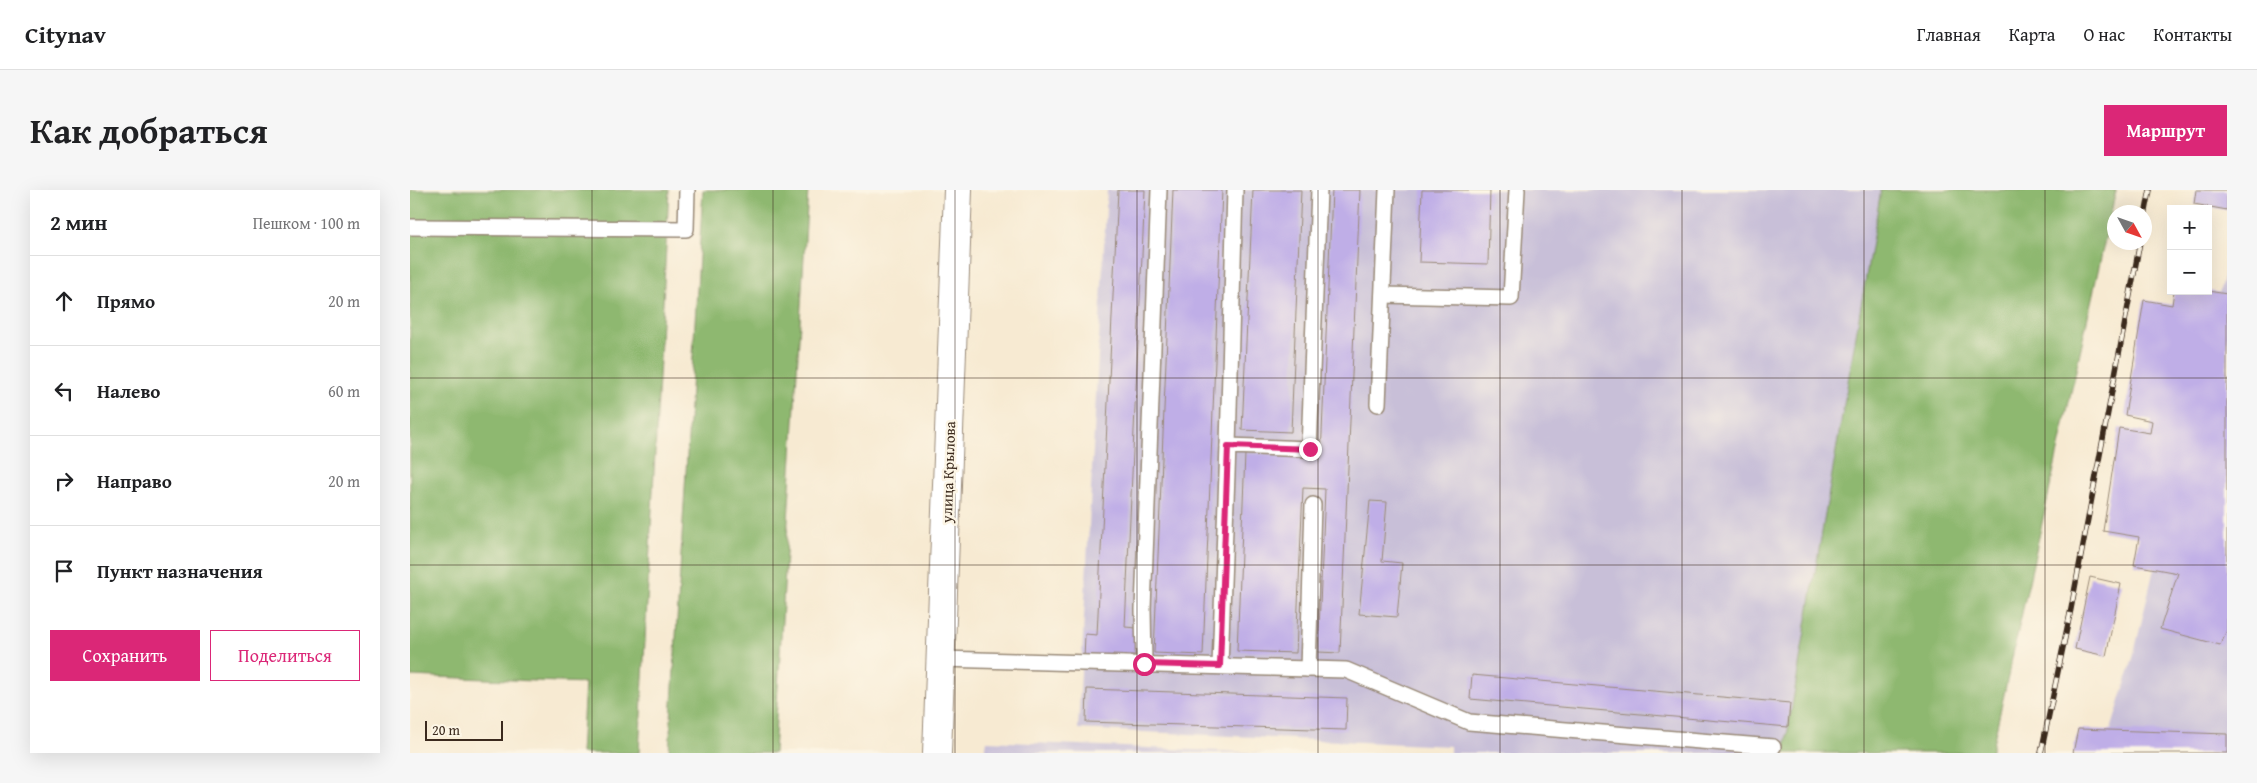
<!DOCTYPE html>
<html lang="ru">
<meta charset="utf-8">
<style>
body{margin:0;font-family:"Gentium Book Plus",serif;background:#f6f6f6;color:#202124}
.controls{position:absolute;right:15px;top:15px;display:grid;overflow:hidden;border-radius:0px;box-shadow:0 5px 20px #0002}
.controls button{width:45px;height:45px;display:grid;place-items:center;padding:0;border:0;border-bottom:1px solid #e0e0e0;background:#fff;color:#202124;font:25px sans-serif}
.compass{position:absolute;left:1697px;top:15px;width:45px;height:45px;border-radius:50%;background:#fff;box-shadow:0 5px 20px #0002;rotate:130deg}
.scale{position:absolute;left:15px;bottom:12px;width:78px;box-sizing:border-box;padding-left:5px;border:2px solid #3b2a1e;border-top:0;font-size:14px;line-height:18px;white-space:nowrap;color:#3b2a1e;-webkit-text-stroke:4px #fcf5e5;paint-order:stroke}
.stop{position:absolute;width:15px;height:15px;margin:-11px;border:4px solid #db2777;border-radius:50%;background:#fff}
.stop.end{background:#db2777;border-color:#fff;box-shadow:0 1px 5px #0008}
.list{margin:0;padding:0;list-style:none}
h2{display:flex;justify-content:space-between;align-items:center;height:65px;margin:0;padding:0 20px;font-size:21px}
h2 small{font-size:16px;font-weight:400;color:#757577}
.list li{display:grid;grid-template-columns:32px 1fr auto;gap:15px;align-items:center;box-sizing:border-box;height:90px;padding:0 20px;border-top:1px solid #e0e0e0}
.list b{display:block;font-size:19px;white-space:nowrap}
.list em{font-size:16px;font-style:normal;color:#757577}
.actions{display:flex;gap:10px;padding:15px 20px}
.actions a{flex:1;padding:11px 0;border:1px solid #db2777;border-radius:0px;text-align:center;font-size:18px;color:#db2777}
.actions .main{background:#db2777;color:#fff}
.icon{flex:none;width:28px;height:28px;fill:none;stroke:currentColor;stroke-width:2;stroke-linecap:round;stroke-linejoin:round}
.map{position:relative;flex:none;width:1817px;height:563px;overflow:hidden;border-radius:0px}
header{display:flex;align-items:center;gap:30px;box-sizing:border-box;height:70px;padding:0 25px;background:#fff;border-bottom:1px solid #e0e0e0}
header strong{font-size:24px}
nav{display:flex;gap:28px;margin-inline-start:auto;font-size:18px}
.intro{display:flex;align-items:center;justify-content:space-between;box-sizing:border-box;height:120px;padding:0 30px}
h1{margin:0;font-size:35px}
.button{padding:12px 22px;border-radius:0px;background:#db2777;color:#fff;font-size:18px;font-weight:700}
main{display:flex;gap:30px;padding:0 30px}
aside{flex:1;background:#fff;border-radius:0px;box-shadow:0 5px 20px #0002}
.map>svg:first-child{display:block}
.industrial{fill:#c8bfd8}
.forest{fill:#8eb870;stroke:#647147}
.building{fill:#bfaee7}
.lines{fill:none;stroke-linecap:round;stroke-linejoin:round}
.lane-casing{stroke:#998a78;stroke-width:18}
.secondary-casing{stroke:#998a78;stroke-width:30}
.lane{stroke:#fff;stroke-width:15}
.secondary{stroke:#fff;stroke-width:28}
.rail-casing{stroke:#3b2a1e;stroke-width:5.5}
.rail{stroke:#fcf5e5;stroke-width:4;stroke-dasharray:11;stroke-linecap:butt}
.route{stroke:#db2777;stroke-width:6}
.grid{fill:none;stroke:#3b2a1e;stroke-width:1;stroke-opacity:0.55}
.labels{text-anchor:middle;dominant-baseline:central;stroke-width:5;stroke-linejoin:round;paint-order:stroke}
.street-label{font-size:15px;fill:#3b2a1e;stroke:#fcf5e5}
</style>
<header>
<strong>Citynav</strong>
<nav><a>Главная</a><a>Карта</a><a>О нас</a><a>Контакты</a></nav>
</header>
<div class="intro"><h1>Как добраться</h1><a class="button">Маршрут</a></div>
<main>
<aside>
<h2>2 мин<small>Пешком · 100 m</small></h2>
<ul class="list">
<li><svg class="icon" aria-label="ahead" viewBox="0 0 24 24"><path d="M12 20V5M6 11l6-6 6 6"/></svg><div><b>Прямо</b></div><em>20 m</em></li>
<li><svg class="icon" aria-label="left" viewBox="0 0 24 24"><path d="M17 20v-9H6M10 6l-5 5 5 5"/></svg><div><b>Налево</b></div><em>60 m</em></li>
<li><svg class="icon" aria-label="right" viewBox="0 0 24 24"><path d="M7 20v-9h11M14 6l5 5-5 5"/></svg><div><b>Направо</b></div><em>20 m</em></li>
<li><svg class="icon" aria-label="arrive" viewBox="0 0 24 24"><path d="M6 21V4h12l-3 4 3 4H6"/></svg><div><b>Пункт назначения</b></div></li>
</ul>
<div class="actions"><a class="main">Сохранить</a><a>Поделиться</a></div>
</aside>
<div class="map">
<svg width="1817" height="563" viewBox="0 0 1817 563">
<rect width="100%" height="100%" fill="#fcf5e5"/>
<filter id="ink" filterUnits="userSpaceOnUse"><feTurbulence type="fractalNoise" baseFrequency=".02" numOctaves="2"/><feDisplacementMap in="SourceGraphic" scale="10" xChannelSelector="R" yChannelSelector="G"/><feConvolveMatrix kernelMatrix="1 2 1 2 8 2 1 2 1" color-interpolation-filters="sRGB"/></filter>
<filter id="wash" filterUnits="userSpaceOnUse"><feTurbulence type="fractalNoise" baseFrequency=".0096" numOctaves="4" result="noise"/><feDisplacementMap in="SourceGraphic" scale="20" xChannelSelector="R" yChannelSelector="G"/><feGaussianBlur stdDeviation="1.12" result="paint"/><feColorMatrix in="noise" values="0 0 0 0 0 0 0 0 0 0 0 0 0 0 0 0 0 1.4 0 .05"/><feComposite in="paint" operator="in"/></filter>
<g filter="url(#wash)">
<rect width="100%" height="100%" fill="#f7ead2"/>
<!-- industrial -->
<g class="industrial">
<polygon points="697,0 1471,0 1374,563 1040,563 1040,556 668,539"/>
<polygon points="1817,70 1817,563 1694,563 1722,472"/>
<polygon points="577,551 855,563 575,563"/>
</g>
<!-- forest -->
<g class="forest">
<polygon points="0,0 259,0 229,563 171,563 175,493 0,486"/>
<polygon points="293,0 398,0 364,563 259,563"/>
<polygon points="1471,0 1706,0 1581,563 1374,563"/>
</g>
<g id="blocks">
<!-- building -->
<g class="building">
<polygon points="708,0 735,0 715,437 727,438 725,465 703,464 702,471 674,470 675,444 687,445"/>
<polygon points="763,0 812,0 793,465 744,463"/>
<polygon points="843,0 891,0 881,242 832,240"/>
<polygon points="922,0 950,0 930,463 908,462 915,299 893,298 886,463 827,461 835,264 911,267"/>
<polygon points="1012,0 1080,0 1078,74 1009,72"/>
<polygon points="1786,0 1817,0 1817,20 1784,14"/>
<polygon points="1764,101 1798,101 1817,104 1817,440 1810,455 1750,439 1768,383 1724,375 1729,347 1693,341 1709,238 1740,243 1742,231 1715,225 1734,110 1762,115"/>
<polygon points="960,311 977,312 972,371 992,373 987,427 949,424"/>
<polygon points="1680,387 1711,394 1696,466 1665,459"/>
<polygon points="1062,485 1380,513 1378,537 1060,509"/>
<polygon points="677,499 937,508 936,540 676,532"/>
<polygon points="1668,539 1817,544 1817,563 1663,563"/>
</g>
</g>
</g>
<g filter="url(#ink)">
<use href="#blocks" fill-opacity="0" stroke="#998a78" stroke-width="1"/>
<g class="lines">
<!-- lane casing -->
<g class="lane-casing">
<g id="lane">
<polyline points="0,37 276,39 277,0"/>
<polyline points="973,105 1101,108 1107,0"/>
<polyline points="968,214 977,0"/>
<polyline points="818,256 825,0"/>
<polyline points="531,469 936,480 1059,532 1363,557"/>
<polyline points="734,474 733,419 749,0"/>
<polyline points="810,476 818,256 899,259 909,0"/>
<polyline points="898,479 903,315"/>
</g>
</g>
<!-- secondary casing -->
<g class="secondary-casing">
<polyline id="secondary" points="527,563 548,0"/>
</g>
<!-- lane -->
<use href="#lane" class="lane"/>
<!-- secondary -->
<use href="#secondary" class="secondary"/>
<!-- rail casing -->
<g class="rail-casing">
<g id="rail">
<polyline points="1734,31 1740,0"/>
<polyline points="1631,563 1661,419 1730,52"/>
</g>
</g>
<!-- rail -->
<use href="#rail" class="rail"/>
</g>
</g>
<g class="lines" filter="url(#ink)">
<!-- route -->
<polyline class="route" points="734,474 810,476 818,256 900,259"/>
</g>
<!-- grid -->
<path class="grid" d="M182,0V563M363,0V563M545,0V563M727,0V563M908,0V563M1090,0V563M1272,0V563M1454,0V563M1635,0V563M0,188H1817M0,375H1817"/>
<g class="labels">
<!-- street labels -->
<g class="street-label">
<text transform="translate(538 282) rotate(-88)">улица Крылова</text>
</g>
</g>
</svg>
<div class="controls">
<button>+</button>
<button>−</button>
</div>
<svg class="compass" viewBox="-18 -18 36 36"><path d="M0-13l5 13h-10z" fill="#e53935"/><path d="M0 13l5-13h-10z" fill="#757577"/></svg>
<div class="scale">20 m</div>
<div class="stop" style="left:734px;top:474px"></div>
<div class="stop end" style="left:900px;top:259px"></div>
</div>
</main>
